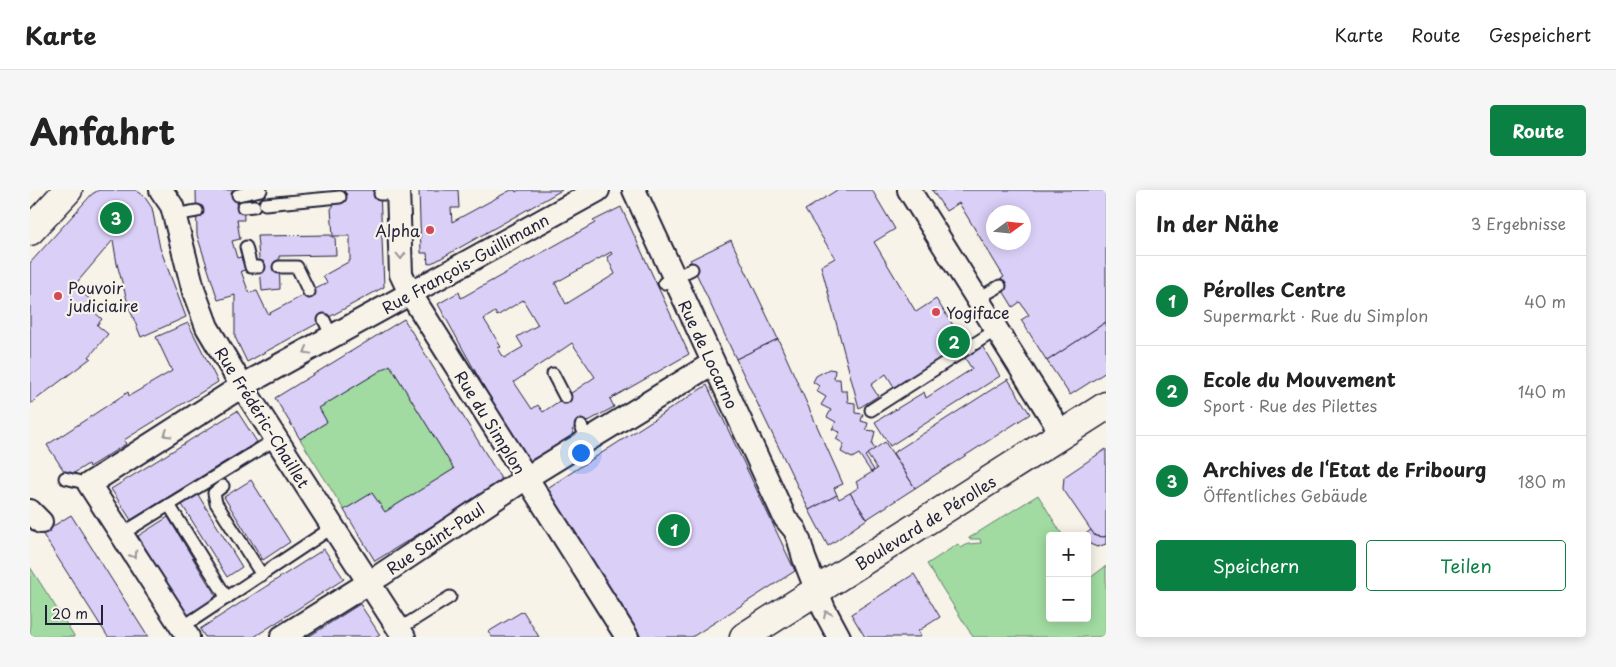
<!DOCTYPE html>
<html lang="de">
<meta charset="utf-8">
<style>
body{margin:0;font-family:"Playpen Sans",sans-serif;background:#f6f6f6;color:#222}
.controls{position:absolute;right:15px;bottom:15px;display:grid;overflow:hidden;border-radius:5px;box-shadow:0 2px 12px #0003}
.controls button{width:45px;height:45px;display:grid;place-items:center;padding:0;border:0;border-bottom:1px solid #e0e0e0;background:#fff;color:#222;font:25px sans-serif}
.compass{position:absolute;left:956px;top:15px;width:45px;height:45px;border-radius:50%;background:#fff;box-shadow:0 2px 12px #0003;rotate:75deg}
.scale{position:absolute;left:15px;bottom:12px;width:58px;box-sizing:border-box;padding-left:5px;border:2px solid #22223b;border-top:0;font-size:14px;line-height:18px;white-space:nowrap;color:#22223b;-webkit-text-stroke:4px #f7f3e8;paint-order:stroke}
.you{position:absolute;left:550px;top:262px;width:18px;height:18px;margin:-12px;border:4px solid #fff;border-radius:50%;background:#1a73e8;box-shadow:0 0 0 8px #1a73e833}
.badge{display:grid;place-items:center;width:32px;height:32px;border-radius:50%;background:#0b8043;color:#fff;font-size:16px;font-weight:700}
.pin{position:absolute;translate:-50% -50%;border:2px solid #fff;box-shadow:0 1px 5px #0006}
.list{margin:0;padding:0;list-style:none}
h2{display:flex;justify-content:space-between;align-items:center;height:65px;margin:0;padding:0 20px;font-size:21px}
h2 small{font-size:16px;font-weight:400;color:#767676}
.list li{display:grid;grid-template-columns:32px 1fr auto;gap:15px;align-items:center;box-sizing:border-box;height:90px;padding:0 20px;border-top:1px solid #e0e0e0}
.list b{display:block;font-size:19px;white-space:nowrap}
.list p{margin:0;font-size:16px;white-space:nowrap;color:#767676}
.list em{font-size:16px;font-style:normal;color:#767676}
.actions{display:flex;gap:10px;padding:15px 20px}
.actions a{flex:1;padding:11px 0;border:1px solid #0b8043;border-radius:5px;text-align:center;font-size:18px;color:#0b8043}
.actions .main{background:#0b8043;color:#fff}
.map{position:relative;flex:none;width:1076px;height:447px;overflow:hidden;border-radius:5px}
header{display:flex;align-items:center;gap:30px;box-sizing:border-box;height:70px;padding:0 25px;background:#fff;border-bottom:1px solid #e0e0e0}
header strong{font-size:24px}
nav{display:flex;gap:28px;margin-inline-start:auto;font-size:18px}
.intro{display:flex;align-items:center;justify-content:space-between;box-sizing:border-box;height:120px;padding:0 30px}
h1{margin:0;font-size:35px}
.button{padding:12px 22px;border-radius:5px;background:#0b8043;color:#fff;font-size:18px;font-weight:700}
main{display:flex;gap:30px;padding:0 30px}
aside{flex:1;background:#fff;border-radius:5px;box-shadow:0 2px 12px #0003}
.map>svg:first-child{display:block}
.green{fill:#a1dba1;stroke:#627e6e}
.building{fill:#dacff7;stroke:#22223b;fill-rule:evenodd}
.lines{fill:none;stroke-linecap:round;stroke-linejoin:round}
.lane-casing{stroke:#22223b;stroke-width:15}
.street-casing{stroke:#22223b;stroke-width:26}
.secondary-casing{stroke:#22223b;stroke-width:31}
.lane{stroke:#f7f3e8;stroke-width:11}
.street{stroke:#f7f3e8;stroke-width:22}
.secondary{stroke:#f7f3e8;stroke-width:28}
.oneway{stroke:#97959a}
.poi-dot{fill:#d1495b;stroke:#f7f3e8;stroke-width:2}
.labels{text-anchor:middle;dominant-baseline:central;stroke-width:4.5;stroke-linejoin:round;paint-order:stroke}
.poi-label{font-size:16px;fill:#22223b;stroke:#f7f3e8;text-anchor:start}
.street-label{font-size:16px;fill:#22223b;stroke:#f7f3e8}
</style>
<header>
<strong>Karte</strong>
<nav><a>Karte</a><a>Route</a><a>Gespeichert</a></nav>
</header>
<div class="intro"><h1>Anfahrt</h1><a class="button">Route</a></div>
<main>
<div class="map">
<svg width="1076" height="447" viewBox="0 0 1076 447">
<rect width="100%" height="100%" fill="#f7f3e8"/>
<filter id="ink" filterUnits="userSpaceOnUse"><feTurbulence type="fractalNoise" baseFrequency=".02" numOctaves="2"/><feDisplacementMap in="SourceGraphic" scale="10" xChannelSelector="R" yChannelSelector="G"/><feConvolveMatrix kernelMatrix="1 2 1 2 8 2 1 2 1" color-interpolation-filters="sRGB"/></filter>
<g filter="url(#ink)">
<!-- green -->
<g class="green">
<polygon points="360,175 424,279 355,322 342,303 314,320 270,249 297,232 289,218"/>
<polygon points="1008,305 1033,346 1020,346 1020,428 1057,428 1057,383 1060,388 1076,376 1076,447 943,447 897,374 928,354 931,358 938,354 951,353 950,349 939,349 939,348"/>
<polygon points="0,377 45,447 0,447"/>
</g>
<!-- building -->
<g class="building">
<polygon points="69,0 106,0 114,6 122,18 130,58 156,127 111,147 99,117 87,74 83,50 44,96 68,116 63,121 72,129 67,135 78,144 59,167 61,168 0,214 0,73 62,4"/>
<polygon points="166,0 207,0 208,11 213,10 214,30 207,30 210,49 202,51 207,68 211,67 216,80 211,81 219,103 227,101 238,124 297,93 293,86 320,71 320,46 303,46 301,19 315,0 350,0 354,97 217,172 205,147 205,105 188,110 167,45"/>
<polygon points="389,0 428,0 429,18 421,18 422,32 481,0 485,0 486,2 489,0 532,0 406,71 398,74 397,63 391,63"/>
<polygon points="807,0 842,0 865,39 844,52 886,122 906,109 936,155 866,200 856,184 841,195 848,206 829,218 791,76 805,68 775,20"/>
<path d="M902,0H1076V132L1017,171L991,130L999,125L990,112L983,117L967,91L974,87L929,13L916,21ZM964,22H994V52H964Z"/>
<path d="M591,17L659,164L580,209L584,217L542,240L545,245L496,273L408,114L429,102L431,108L565,33L563,31ZM581,62L582,64L577,67L585,84L536,114L525,93ZM493,110L508,135L487,147L493,157L474,168L468,158L471,157L454,129L465,122L467,126ZM542,153L565,187L513,222L508,215L502,219L484,192Z"/>
<polygon points="301,45 302,47 305,47 306,65 249,66 250,99 232,101 227,46"/>
<polygon points="701,50 748,149 706,169 660,70"/>
<polygon points="374,129 473,292 345,371 314,320 342,303 355,322 424,279 360,175 289,218 297,232 270,249 245,208"/>
<polygon points="1076,132 1076,182 1040,205 1017,171"/>
<polygon points="158,133 188,192 94,250 96,254 59,277 58,274 38,287 17,255 98,202 99,206 142,181 126,147"/>
<polygon points="748,149 813,294 804,298 807,305 779,320 706,169"/>
<polygon points="951,154 970,186 860,256 845,232 894,202 896,208 942,179 933,165"/>
<polygon points="799,179 805,180 804,189 810,189 811,201 817,201 818,212 825,213 825,223 833,224 831,231 838,233 836,240 845,241 842,255 845,259 835,266 844,280 841,282 829,264 822,268 811,262 814,254 806,249 810,242 802,239 806,232 797,227 801,220 791,215 796,207 786,201 789,196 783,192 786,186"/>
<polygon points="978,189 1000,224 885,298 863,263"/>
<polygon points="677,195 765,381 662,447 611,447 516,299"/>
<polygon points="207,221 227,252 101,330 81,299"/>
<polygon points="855,252 885,298 837,329 820,303 829,297 826,292 847,279 837,264"/>
<polygon points="1076,259 1076,346 1074,347 1065,346 1033,299 1034,287"/>
<polygon points="221,290 260,352 233,370 194,307"/>
<polygon points="167,303 212,377 197,387 151,313"/>
<polygon points="820,303 837,329 798,356 779,320 807,305 809,309"/>
<polygon points="41,325 118,447 78,447 12,343"/>
<polygon points="138,327 187,408 157,427 108,346"/>
<polygon points="1061,340 1065,346 1074,347 1076,346 1076,354 1067,357 1060,354 1057,346 1054,345"/>
<polygon points="294,359 314,389 224,447 175,447 170,439"/>
<polygon points="884,384 910,427 888,441 891,447 835,447 821,424"/>
<polygon points="330,414 350,445 347,447 278,447"/>
<polygon points="493,421 509,447 462,447 458,442"/>
</g>
<g class="lines">
<!-- lane casing -->
<g class="lane-casing">
<g id="lane">
<polyline points="350,4 368,4"/>
<polyline points="208,5 231,0"/>
<polyline points="235,14 310,7"/>
<polyline points="213,17 224,16"/>
<polyline points="144,25 167,21"/>
<polyline points="216,57 221,77 229,77"/>
<polyline points="249,77 267,77 279,102"/>
<polyline points="634,93 662,79"/>
<polyline points="947,109 970,96"/>
<polyline points="294,130 302,147"/>
<polyline points="523,184 535,207"/>
<polyline points="841,220 966,140"/>
<polyline points="551,236 558,250"/>
<polyline points="35,288 59,294"/>
<polyline points="193,296 184,303 186,313 232,385"/>
<polyline points="139,315 197,408"/>
<polyline points="90,345 246,249"/>
<polyline points="151,438 303,337"/>
<polyline points="369,439 420,407"/>
</g>
</g>
<!-- street casing -->
<g class="street-casing">
<g id="street">
<polyline points="131,0 142,16 164,102 177,137 212,196 374,447"/>
<polyline points="368,0 371,84 380,103 597,447"/>
<polyline points="604,0 755,328 765,340 769,350 774,368 794,419 809,447"/>
<polyline points="879,0 1032,244"/>
<polyline points="0,321 11,332"/>
<polyline points="158,447 59,294 212,196 568,0"/>
<polyline points="252,447 351,385 496,288 683,173"/>
</g>
</g>
<!-- secondary casing -->
<g class="secondary-casing">
<g id="secondary">
<polyline points="0,41 38,0"/>
<polyline points="714,447 1076,216"/>
</g>
</g>
<!-- lane -->
<use href="#lane" class="lane"/>
<!-- street -->
<use href="#street" class="street"/>
<!-- secondary -->
<use href="#secondary" class="secondary"/>
</g>
<!-- one-way arrows -->
<defs><path id="oneway-chevron" d="M-2-3.5L2.5 0L-2 3.5" fill="none" stroke-width="1.6" stroke-linecap="round" stroke-linejoin="round" transform="scale(1.25)"/></defs>
<g class="oneway">
<use href="#oneway-chevron" transform="translate(371 66) rotate(88)"/>
<use href="#oneway-chevron" transform="translate(277 161) rotate(151)"/>
<use href="#oneway-chevron" transform="translate(137 244) rotate(148)"/>
<use href="#oneway-chevron" transform="translate(104 365) rotate(57)"/>
<use href="#oneway-chevron" transform="translate(797 424) rotate(-115)"/>
</g>
</g>
<!-- markers -->
<g class="poi-dot">
<circle cx="400" cy="40" r="5"/>
<circle cx="28" cy="106" r="5"/>
<circle cx="906" cy="122" r="5"/>
</g>
<g class="labels">
<!-- poi labels -->
<g class="poi-label">
<text x="390" y="40" text-anchor="end">Alpha</text>
<text x="38" y="97">Pouvoir<tspan x="38" dy="18">judiciaire</tspan></text>
<text x="916" y="122">Yogiface</text>
</g>
<!-- street labels -->
<g class="street-label">
<text transform="translate(435 73) rotate(-29)">Rue François-Guillimann</text>
<text transform="translate(679 164) rotate(65)">Rue de Locarno</text>
<text transform="translate(233 227) rotate(58)">Rue Frédéric-Chaillet</text>
<text transform="translate(461 232) rotate(58)">Rue du Simplon</text>
<text transform="translate(895 332) rotate(-32)">Boulevard de Pérolles</text>
<text transform="translate(405 348) rotate(-34)">Rue Saint-Paul</text>
</g>
</g>
</svg>
<div class="controls">
<button>+</button>
<button>−</button>
</div>
<svg class="compass" viewBox="-18 -18 36 36"><path d="M0-13l5 13h-10z" fill="#e53935"/><path d="M0 13l5-13h-10z" fill="#767676"/></svg>
<div class="scale">20 m</div>
<div class="you"></div>
<div class="pin badge" style="left:644px;top:340px">1</div>
<div class="pin badge" style="left:924px;top:152px">2</div>
<div class="pin badge" style="left:86px;top:28px">3</div>
</div>
<aside>
<h2>In der Nähe<small>3 Ergebnisse</small></h2>
<ul class="list">
<li><span class="badge">1</span><div><b>Pérolles Centre</b><p>Supermarkt · Rue du Simplon</p></div><em>40 m</em></li>
<li><span class="badge">2</span><div><b>Ecole du Mouvement</b><p>Sport · Rue des Pilettes</p></div><em>140 m</em></li>
<li><span class="badge">3</span><div><b>Archives de l‘Etat de Fribourg</b><p>Öffentliches Gebäude</p></div><em>180 m</em></li>
</ul>
<div class="actions"><a class="main">Speichern</a><a>Teilen</a></div>
</aside>
</main>
